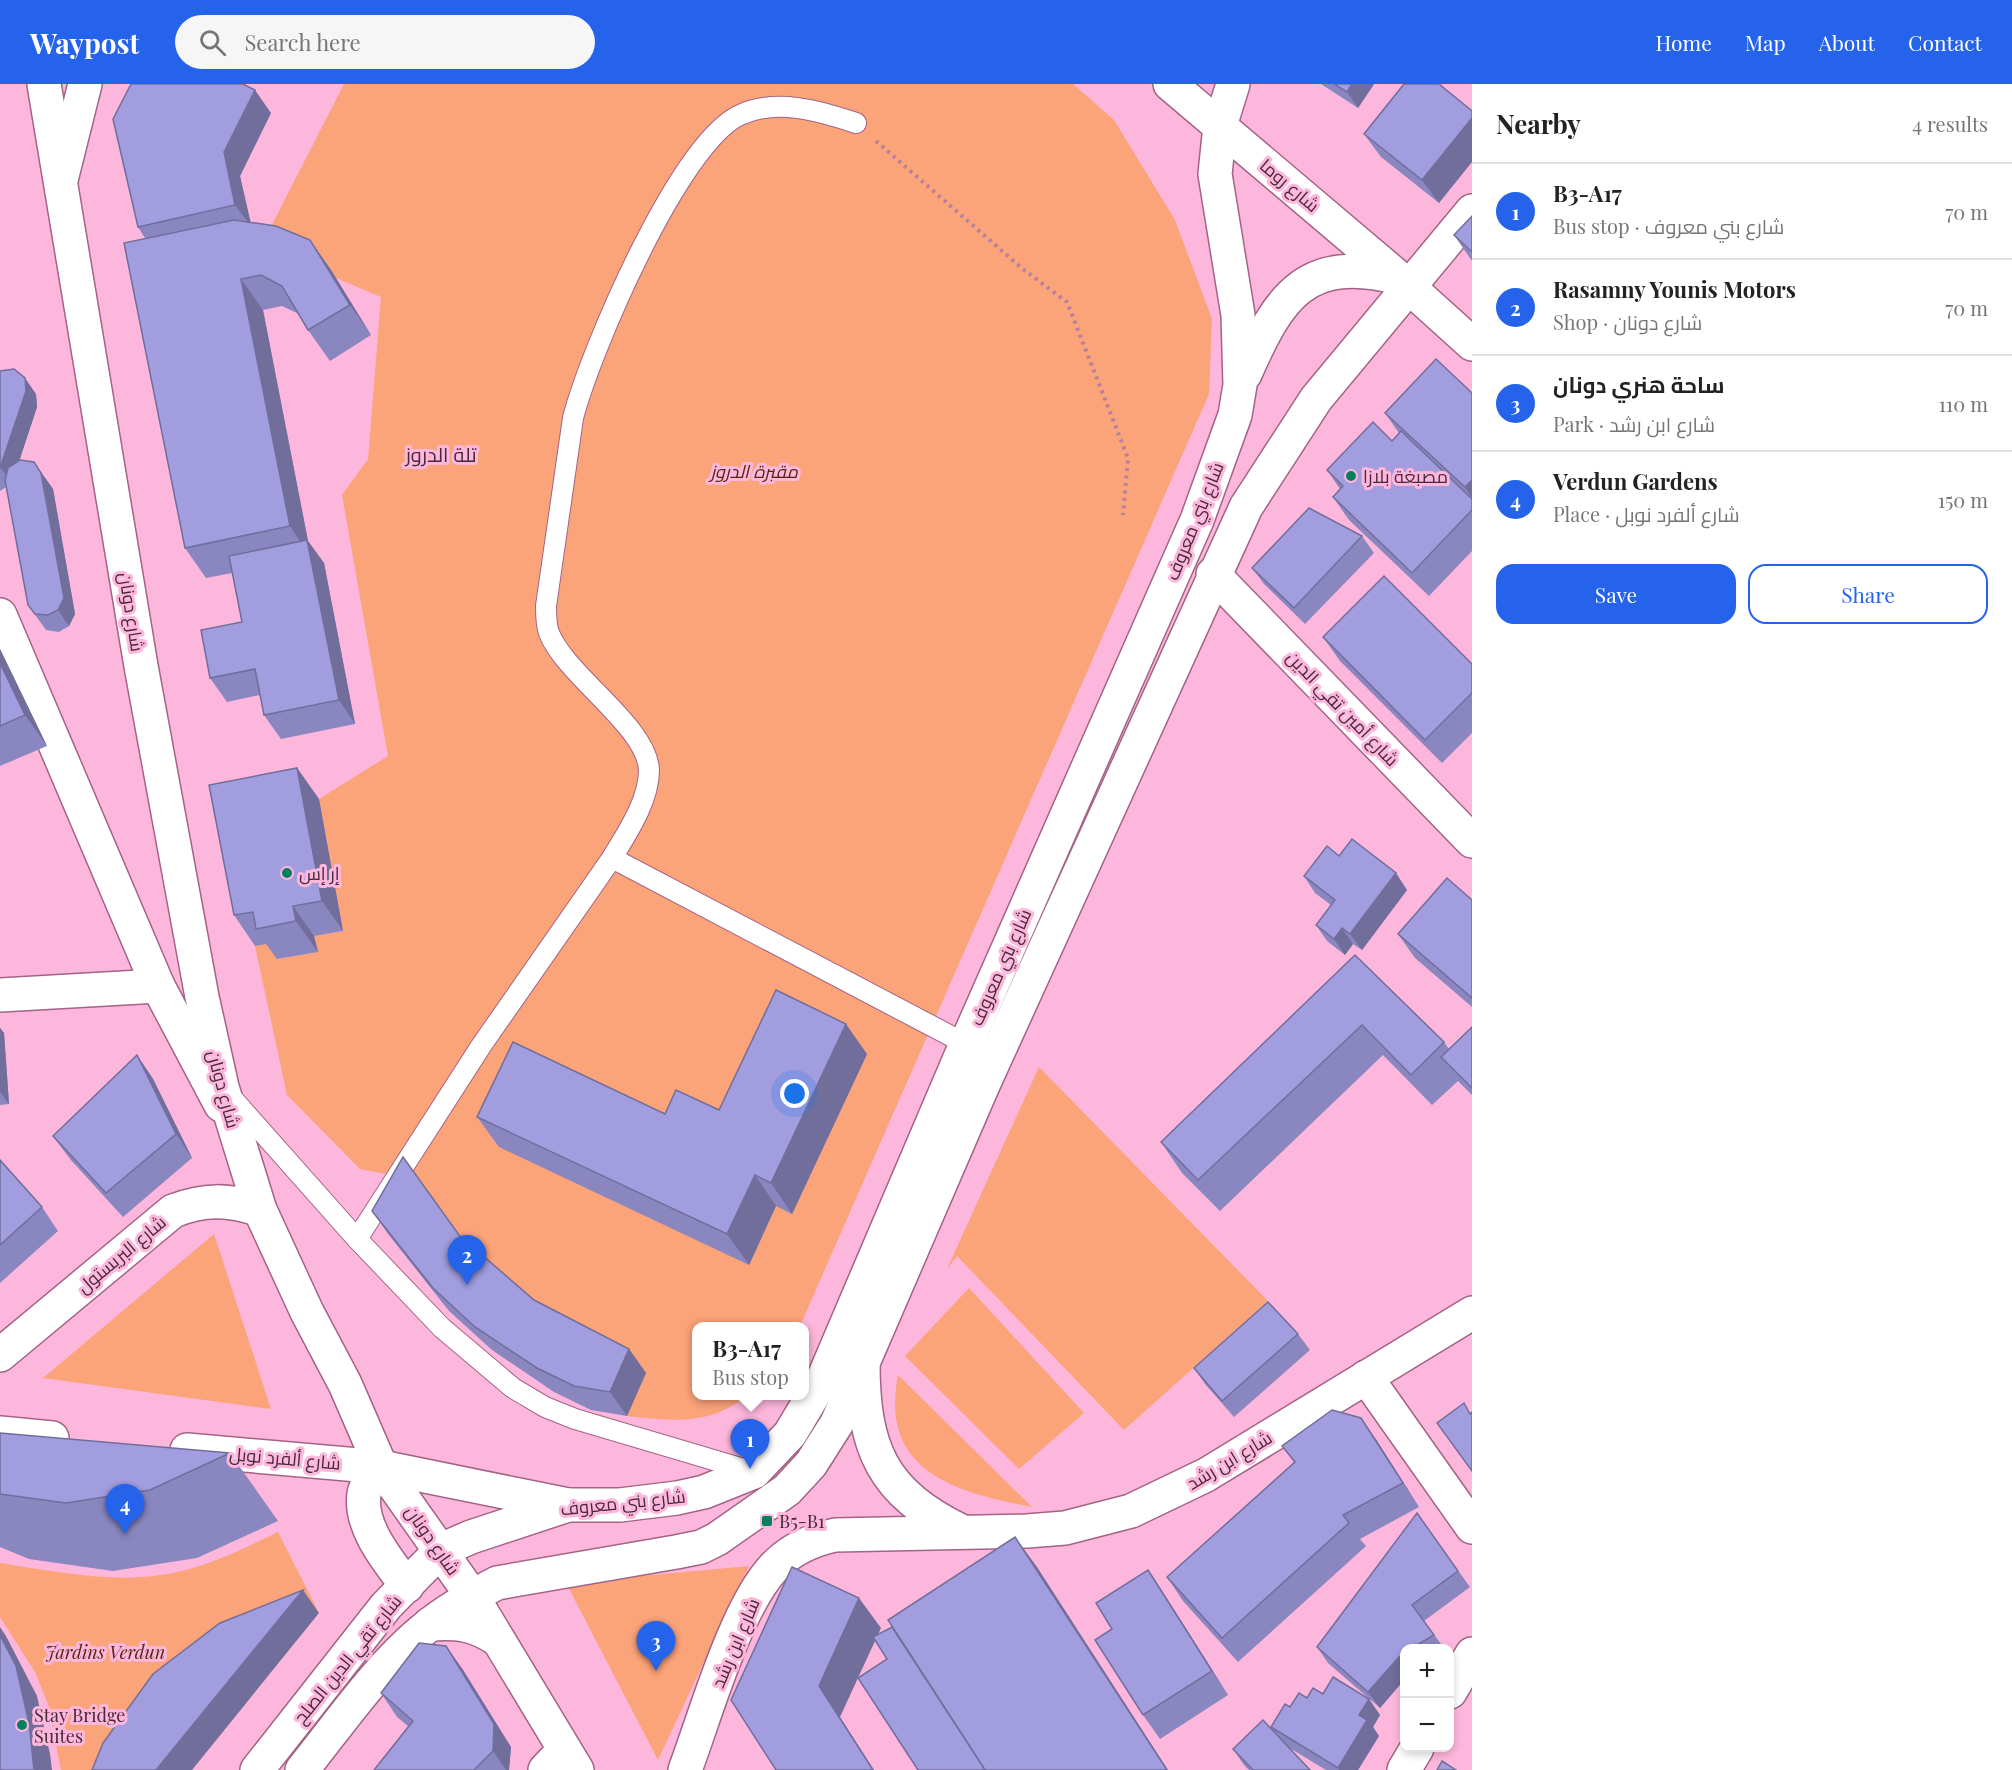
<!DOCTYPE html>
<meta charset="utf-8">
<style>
body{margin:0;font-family:"Playfair Display",Cairo,serif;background:#f6f6f6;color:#222}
.controls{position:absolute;right:18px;bottom:18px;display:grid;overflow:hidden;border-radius:12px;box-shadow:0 3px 9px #0003}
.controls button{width:54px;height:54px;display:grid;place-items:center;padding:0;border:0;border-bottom:2px solid #e0e0e0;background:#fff;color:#222;font:30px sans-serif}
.you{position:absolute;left:795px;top:1010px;width:21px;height:21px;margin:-15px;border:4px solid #fff;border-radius:50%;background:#1a73e8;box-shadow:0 0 0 9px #1a73e833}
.badge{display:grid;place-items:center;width:39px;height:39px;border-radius:50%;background:#2563eb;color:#fff;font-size:20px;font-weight:700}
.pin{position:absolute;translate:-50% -50px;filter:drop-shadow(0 2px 3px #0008)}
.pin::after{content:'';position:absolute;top:32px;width:21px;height:18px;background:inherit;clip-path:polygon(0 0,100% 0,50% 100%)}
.popup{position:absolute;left:692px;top:1238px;width:117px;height:78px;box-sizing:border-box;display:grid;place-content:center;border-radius:12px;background:#fff;filter:drop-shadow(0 2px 4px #0005);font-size:20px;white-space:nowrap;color:#767676}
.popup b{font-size:22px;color:#222}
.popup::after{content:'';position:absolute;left:50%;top:100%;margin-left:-12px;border:12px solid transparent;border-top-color:#fff}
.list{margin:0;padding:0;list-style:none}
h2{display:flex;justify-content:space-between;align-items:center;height:78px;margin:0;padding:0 24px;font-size:26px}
h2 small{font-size:20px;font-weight:400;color:#767676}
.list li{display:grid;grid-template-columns:39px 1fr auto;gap:18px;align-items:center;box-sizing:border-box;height:96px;padding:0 24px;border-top:2px solid #e0e0e0}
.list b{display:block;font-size:22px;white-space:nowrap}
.list p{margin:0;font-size:20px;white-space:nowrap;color:#767676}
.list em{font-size:20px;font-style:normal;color:#767676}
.actions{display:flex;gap:12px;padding:18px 24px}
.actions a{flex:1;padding:14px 0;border:2px solid #2563eb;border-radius:18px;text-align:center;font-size:21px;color:#2563eb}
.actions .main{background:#2563eb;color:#fff}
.icon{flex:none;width:33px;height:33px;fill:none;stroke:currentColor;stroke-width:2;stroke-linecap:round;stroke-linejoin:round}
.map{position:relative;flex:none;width:1472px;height:1686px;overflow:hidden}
header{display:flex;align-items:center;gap:36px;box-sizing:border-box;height:84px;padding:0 30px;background:#2563eb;color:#fff}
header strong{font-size:28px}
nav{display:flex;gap:33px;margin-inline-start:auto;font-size:21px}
.search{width:420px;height:54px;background:#f6f6f6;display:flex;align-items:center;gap:15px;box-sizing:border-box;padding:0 21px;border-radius:33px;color:#767676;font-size:22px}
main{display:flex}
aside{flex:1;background:#fff}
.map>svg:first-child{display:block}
.green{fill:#fba379}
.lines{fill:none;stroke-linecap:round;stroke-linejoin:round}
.service-casing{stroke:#a36386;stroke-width:22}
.minor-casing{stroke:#a36386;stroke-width:36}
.tertiary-casing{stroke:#a36386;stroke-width:36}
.secondary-casing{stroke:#a36386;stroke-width:36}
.path{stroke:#b7809d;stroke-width:4;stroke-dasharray:3 4.5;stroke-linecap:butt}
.service{stroke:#fff;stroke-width:20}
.minor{stroke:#fff;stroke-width:33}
.tertiary{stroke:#fff;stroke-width:33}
.secondary{stroke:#fff;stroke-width:33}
.wall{fill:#8a87c0}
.shaded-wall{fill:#716e9c}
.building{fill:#a19ddf;stroke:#716e9c;stroke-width:1.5}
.poi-dot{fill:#057f5d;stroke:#feb7dc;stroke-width:2}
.labels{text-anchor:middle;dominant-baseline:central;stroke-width:6;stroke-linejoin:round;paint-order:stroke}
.street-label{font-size:18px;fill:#462a39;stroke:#feb7dc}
.park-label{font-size:18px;font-style:italic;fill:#55260c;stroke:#feb7dc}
.poi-label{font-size:18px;fill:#462a39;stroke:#feb7dc;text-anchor:start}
.neighbourhood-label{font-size:20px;fill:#462a39;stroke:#feb7dc}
</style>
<header>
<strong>Waypost</strong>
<div class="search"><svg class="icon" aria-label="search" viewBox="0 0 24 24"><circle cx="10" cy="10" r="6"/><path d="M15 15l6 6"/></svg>Search here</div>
<nav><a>Home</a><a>Map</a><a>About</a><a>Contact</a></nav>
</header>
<main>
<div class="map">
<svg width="1472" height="1686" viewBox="0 0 1472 1686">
<rect width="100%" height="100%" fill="#feb7dc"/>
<!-- green -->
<g class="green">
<path d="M344,0H1073L1114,36L1175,136L1212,235L1209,310L800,1242H696V1312H747C708,1342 672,1337 627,1332L645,1289L551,1240L475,1175L420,1097L360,1085L287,1011L255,862L274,858L278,875L317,868L314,852L343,847L319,715L388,672L342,411L368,375L381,213L261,162Z"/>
<polygon points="1039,983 1268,1217 1124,1346 957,1172 947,1185"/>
<polygon points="214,1150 271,1325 43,1294"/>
<polygon points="969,1204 1084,1329 1019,1385 905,1272"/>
<path d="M898,1291L1032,1423C955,1408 879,1388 898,1291Z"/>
<path d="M278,1448L317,1525L222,1564L108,1686H61L48,1620L35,1588L0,1533V1479C53,1487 108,1499 161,1491C203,1485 241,1466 278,1448Z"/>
<polygon points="749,1482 658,1676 566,1499"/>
</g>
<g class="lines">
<!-- service casing -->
<g class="service-casing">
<g id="service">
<polyline points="612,774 966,960"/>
<polyline points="232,1014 357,1155 442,1244 513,1304 545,1323 575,1335 754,1388"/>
<path d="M357,1155L481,962L612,774C627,749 649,717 649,686C647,642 566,592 549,549C546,541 546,531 546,522L573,334C590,268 679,59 740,31C776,14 820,27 856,39"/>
</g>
</g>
<!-- minor casing -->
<g class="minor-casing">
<g id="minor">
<polyline points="61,96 85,0"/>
<polyline points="1213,490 1472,757"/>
<polyline points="0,531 158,902 221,1021"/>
<polyline points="0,911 158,902"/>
<path d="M0,1271L173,1127C204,1115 228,1115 260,1126"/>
<path d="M863,1278C863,1364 881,1408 961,1447"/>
<polyline points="1366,1293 1472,1443"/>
<polyline points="1450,1608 1472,1570"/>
<polyline points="545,1686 564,1666"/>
<path d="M685,1686C706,1630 735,1525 774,1483C790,1466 812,1456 835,1451L1027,1447L1065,1444L1131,1427L1206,1391L1472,1229"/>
<polyline points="1404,1686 1417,1664"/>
</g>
</g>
<!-- tertiary casing -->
<g class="tertiary-casing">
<g id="tertiary">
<polyline points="44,0 141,582 202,913 222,1003 260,1126 307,1228 345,1300 381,1383 472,1512 577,1686"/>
<polyline points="1170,0 1399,194 1472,260"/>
<polyline points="0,1349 52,1354"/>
<polyline points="187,1366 381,1383 568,1421"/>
</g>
</g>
<!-- secondary casing -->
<g class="secondary-casing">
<g id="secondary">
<path d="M1245,290C1279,212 1306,170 1399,194"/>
<path d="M381,1383C374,1391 366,1399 364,1410C359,1443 389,1478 407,1502"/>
<path d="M430,1540C457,1538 475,1540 498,1556"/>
<polyline points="257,1686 386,1522 441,1466 471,1453 568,1421 620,1421 677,1414 704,1408 754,1388 790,1350 824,1293 966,960 1197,436 1235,331 1240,301 1238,231 1215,90 1220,42 1233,0"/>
<path d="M302,1686C339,1640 378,1583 423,1546C445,1527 471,1513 497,1499L676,1468L701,1463L717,1455L787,1406L811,1380L837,1339L983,1001L1246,423L1316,315L1472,127"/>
</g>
</g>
<!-- path -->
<polyline class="path" points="876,57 1024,186 1067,218 1128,374 1123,431"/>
<!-- service -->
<use href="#service" class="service"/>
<!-- minor -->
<use href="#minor" class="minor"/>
<!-- tertiary -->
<use href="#tertiary" class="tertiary"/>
<!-- secondary -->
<use href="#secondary" class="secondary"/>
</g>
<!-- wall -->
<g class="wall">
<polygon points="1321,0 1374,0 1358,24"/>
<polygon points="1472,27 1439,119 1381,73 1364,50"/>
<polygon points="271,29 240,92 250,138 310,156 331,186 371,251 330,277 308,246 299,230 282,222 263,226 308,457 324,479 355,640 281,655 264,631 260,611 227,618 210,594 242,538 232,489 206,494 185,464 145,154 138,143"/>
<polygon points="1454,151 1472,168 1472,177"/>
<polygon points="0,287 36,310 37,323 19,377 45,394 53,405 75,530 69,542 59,548 46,546 28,521 6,403 0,407"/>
<polygon points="1472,309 1472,467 1429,512 1349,436 1333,413 1340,405 1327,386 1392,357 1399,349 1385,329"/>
<polygon points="1362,452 1374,469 1305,540 1264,500 1252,484"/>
<polygon points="1323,553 1472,580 1472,649 1442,679 1340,577"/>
<polygon points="0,565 47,662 0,682"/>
<polygon points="297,684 319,715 343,847 314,852 318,868 277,875 266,860 255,862 234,831"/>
<polygon points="1339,772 1407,806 1362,866 1353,860 1345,871 1327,857 1316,841 1331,821 1315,809 1304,792"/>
<polygon points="1472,816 1472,923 1415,874 1398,850"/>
<polygon points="1355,871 1444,958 1449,965 1472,943 1472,1011 1458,997 1432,1021 1383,971 1220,1127 1182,1089 1161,1058"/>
<polygon points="0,944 4,949 9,1020 0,1021"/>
<polygon points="867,970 792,1130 776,1122 749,1181 499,1063 477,1033 665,1030 719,1026"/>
<polygon points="137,971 153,995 192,1074 123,1133 70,1075 53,1052"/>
<polygon points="0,1076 42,1123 58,1147 0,1199"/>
<polygon points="372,1127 459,1151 534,1216 629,1265 646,1289 627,1332 591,1326 554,1308 492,1266 449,1227 388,1150"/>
<polygon points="1298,1250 1310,1266 1234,1333 1205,1300 1194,1284"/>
<polygon points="1361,1334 1377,1357 1419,1423 1360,1455 1366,1462 1238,1578 1183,1517 1167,1493 1294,1378 1282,1362"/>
<polygon points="0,1349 230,1369 278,1437 197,1474 113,1487 29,1475 0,1463"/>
<polygon points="1417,1429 1470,1503 1424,1537 1444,1564 1404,1564 1404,1596 1380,1624 1328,1579 1317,1563"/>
<polygon points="1148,1486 1164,1510 1228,1611 1160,1655 1143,1631 1112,1545"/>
<polygon points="446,1562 463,1586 511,1663 509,1686 374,1686 408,1642 397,1633 381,1609"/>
<polygon points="1323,1610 1369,1615 1380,1631 1373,1643 1379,1652 1358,1686 1326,1686 1288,1663 1310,1686 1249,1686 1244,1681 1233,1665 1274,1648 1271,1643 1290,1623 1307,1614"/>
</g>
<!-- shaded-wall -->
<g class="shaded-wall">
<polygon points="1352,0 1374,0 1358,24 1347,8"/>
<polygon points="255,6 271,29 240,92 252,144 235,121 224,68"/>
<polygon points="1472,34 1472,78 1439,119 1422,96"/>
<polygon points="310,156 331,186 371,251 350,221"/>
<polygon points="241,195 263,226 308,457 324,479 355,640 339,616 310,472 290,442"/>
<polygon points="25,294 36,310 37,323 12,399 0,383"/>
<polygon points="34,378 53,405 75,530 69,542 58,526"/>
<polygon points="1472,396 1472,414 1465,403"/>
<polygon points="0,565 47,662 25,631 0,579"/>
<polygon points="297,684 319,715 343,847 322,817"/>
<polygon points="1396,789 1407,806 1362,866 1350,850"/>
<polygon points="293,822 314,852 318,868 296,837"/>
<polygon points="1342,844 1353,860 1345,871 1334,855"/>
<polygon points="846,940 867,970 792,1130 771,1099"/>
<polygon points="0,944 4,949 9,1020 0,1008"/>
<polygon points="137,971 153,995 192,1074 176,1050"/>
<polygon points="755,1091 776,1122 749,1181 727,1150"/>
<polygon points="629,1265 646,1289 627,1332 610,1308"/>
<polygon points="1361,1334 1377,1357 1419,1423 1403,1399"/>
<polygon points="1015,1453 1037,1483 1168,1686 1167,1686"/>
<polygon points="1148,1486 1164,1510 1228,1611 1212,1587"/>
<polygon points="303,1506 319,1529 192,1686 156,1686"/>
<polygon points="859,1514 881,1544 840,1633 874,1686 873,1686 819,1602"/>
<polygon points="0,1543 6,1552 37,1612 50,1670 52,1686 34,1686 0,1551"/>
<polygon points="446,1562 463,1586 511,1663 509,1686 506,1686 493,1667"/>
<polygon points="1399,1573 1404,1580 1404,1596 1380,1624 1368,1608"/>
<polygon points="1369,1615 1380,1631 1373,1643 1379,1652 1358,1686 1339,1686 1338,1684 1359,1631"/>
</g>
<!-- building -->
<g class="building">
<polygon points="131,0 243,0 255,6 224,68 235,121 138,143 113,35"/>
<polygon points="1334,0 1352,0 1347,8"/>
<polygon points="1404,0 1439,0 1472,27 1472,34 1422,96 1364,50"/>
<polygon points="1472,132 1472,168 1454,151"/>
<polygon points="234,136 276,142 310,156 350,221 308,246 282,202 261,191 241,195 290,442 185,464 124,159"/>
<polygon points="1436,275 1472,309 1472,396 1465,403 1385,329"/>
<polygon points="14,285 25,294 26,307 0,384 0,287"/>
<polygon points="1373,338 1392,357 1401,347 1472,415 1472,426 1412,489 1333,413 1343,402 1327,386"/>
<polygon points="20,376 34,378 41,389 64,514 58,526 48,531 35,530 28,521 5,396 8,384"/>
<polygon points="1309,424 1362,452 1294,524 1252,484"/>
<polygon points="307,456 339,616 264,631 255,585 210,594 201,546 242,538 229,472"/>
<polygon points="1384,492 1472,580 1472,609 1425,656 1323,553"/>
<polygon points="0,579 25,631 0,642"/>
<polygon points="297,684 322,817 293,822 296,837 256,845 253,828 234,831 209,701"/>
<polygon points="1352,755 1396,789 1350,850 1342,844 1334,855 1316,841 1335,816 1304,792 1327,762 1339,772"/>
<polygon points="1447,794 1472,816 1472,914 1398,850"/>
<polygon points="1355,871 1444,958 1411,991 1362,941 1198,1096 1161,1058"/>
<polygon points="776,906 846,940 771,1099 755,1091 727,1150 477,1033 513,958 665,1030 676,1006 719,1026"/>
<polygon points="1472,943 1472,1004 1441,973"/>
<polygon points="137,971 176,1050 106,1109 53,1052"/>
<polygon points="403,1073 459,1151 534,1216 629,1265 610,1308 574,1302 537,1284 475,1243 433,1204 372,1127"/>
<polygon points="0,1076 42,1123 0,1161"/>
<polygon points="1268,1218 1298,1250 1222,1317 1194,1284"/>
<polygon points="1464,1319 1470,1330 1472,1328 1472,1387 1437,1339"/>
<polygon points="1332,1326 1361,1334 1403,1399 1343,1431 1349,1439 1222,1554 1167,1493 1295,1378 1282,1362"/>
<polygon points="0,1349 230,1369 150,1406 66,1419 0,1410"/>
<polygon points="1417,1429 1458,1487 1412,1521 1434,1551 1412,1564 1404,1564 1404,1569 1399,1573 1368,1608 1317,1563"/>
<polygon points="1015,1453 1167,1686 985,1686 888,1536"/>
<polygon points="792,1483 859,1514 819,1602 873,1686 776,1686 731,1616"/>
<polygon points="1148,1486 1212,1587 1143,1631 1095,1556 1112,1545 1096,1519"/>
<polygon points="303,1506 156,1686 92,1686 103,1659 153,1590 220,1539"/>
<polygon points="892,1543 985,1686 918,1686 858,1594 887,1575 873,1553"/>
<polygon points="0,1551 16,1582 29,1639 34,1686 0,1686"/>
<polygon points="419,1559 446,1562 494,1640 493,1667 474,1686 374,1686 413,1637 381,1609"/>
<polygon points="1333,1593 1369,1615 1359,1631 1367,1636 1338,1684 1271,1643 1285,1620 1290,1623 1299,1609 1307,1614 1313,1604 1323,1610"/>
<polygon points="1263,1636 1310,1686 1253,1686 1233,1665"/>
<polygon points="1442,1677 1456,1686 1437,1686"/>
</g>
<!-- markers -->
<g class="poi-dot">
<circle cx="1351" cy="392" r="6"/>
<circle cx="287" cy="789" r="6"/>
<rect x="761" y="1431" width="12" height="12" rx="3"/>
<circle cx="22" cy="1641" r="6"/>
</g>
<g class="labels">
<!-- street labels -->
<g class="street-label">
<text transform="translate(1290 101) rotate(40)">شارع روما</text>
<text transform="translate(1194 437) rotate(-68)">شارع بني معروف</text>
<text transform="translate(132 528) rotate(81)">شارع دونان</text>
<text transform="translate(1343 624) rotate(46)">شارع أمين تقي الدين</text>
<text transform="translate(1000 883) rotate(-66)">شارع بني معروف</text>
<text transform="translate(224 1005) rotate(75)">شارع دونان</text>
<text transform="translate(121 1170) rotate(-40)">شارع البريستول</text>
<text transform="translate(285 1374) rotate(5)">شارع ألفرد نوبل</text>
<text transform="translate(1229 1376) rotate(-31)">شارع ابن رشد</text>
<text transform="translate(623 1418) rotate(-6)">شارع بني معروف</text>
<text transform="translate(433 1456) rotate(55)">شارع دونان</text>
<text transform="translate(735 1559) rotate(-67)">شارع ابن رشد</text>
<text transform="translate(347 1575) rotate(-51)">شارع تقي الدين الصلح</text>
</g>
<!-- park labels -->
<g class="park-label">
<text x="754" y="387">مقبرة الدروز</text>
<text x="105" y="1568">Jardins Verdun</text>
</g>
<!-- poi labels -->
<g class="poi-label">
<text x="1363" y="392">مصبغة بلازا</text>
<text x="299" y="789">إر إس</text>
<text x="779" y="1437">B5-B1</text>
<text x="34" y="1631">Stay Bridge<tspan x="34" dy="21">Suites</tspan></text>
</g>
<!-- neighbourhood labels -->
<g class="neighbourhood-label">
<text x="441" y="369">تلة الدروز</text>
</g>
</g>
</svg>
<div class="controls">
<button>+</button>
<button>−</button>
</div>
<div class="you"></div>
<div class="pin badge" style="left:750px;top:1385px">1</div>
<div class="popup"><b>B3-A17</b>Bus stop</div>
<div class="pin badge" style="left:467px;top:1201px">2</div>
<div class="pin badge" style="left:656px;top:1587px">3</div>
<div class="pin badge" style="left:125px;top:1450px">4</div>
</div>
<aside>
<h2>Nearby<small>4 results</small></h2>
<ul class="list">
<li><span class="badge">1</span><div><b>B3-A17</b><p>Bus stop · شارع بني معروف</p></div><em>70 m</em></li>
<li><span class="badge">2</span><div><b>Rasamny Younis Motors</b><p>Shop · شارع دونان</p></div><em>70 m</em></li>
<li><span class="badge">3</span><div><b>ساحة هنري دونان</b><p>Park · شارع ابن رشد</p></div><em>110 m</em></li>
<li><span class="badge">4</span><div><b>Verdun Gardens</b><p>Place · شارع ألفرد نوبل</p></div><em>150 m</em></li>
</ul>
<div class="actions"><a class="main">Save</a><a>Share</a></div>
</aside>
</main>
